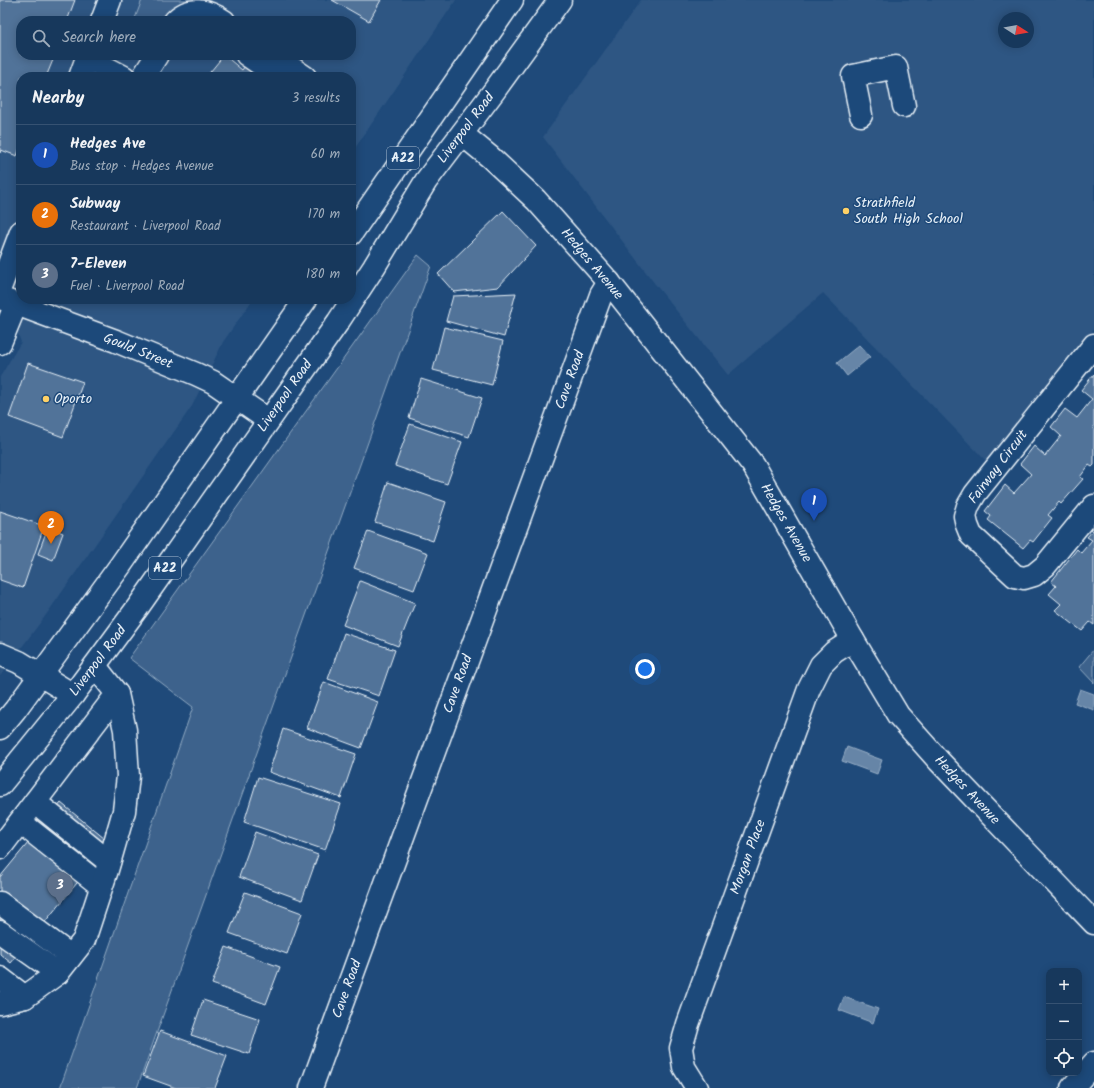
<!DOCTYPE html>
<meta charset="utf-8">
<style>
body{margin:0;font-family:Kalam,sans-serif;background:#244365;color:#f1f3f6}
.controls{position:absolute;right:12px;bottom:12px;display:grid;overflow:hidden;border-radius:8px;box-shadow:0 2px 10px #0003}
.controls button{width:36px;height:36px;display:grid;place-items:center;padding:0;border:0;border-bottom:1px solid #365272;background:#17385c;color:#f1f3f6;font:20px sans-serif}
.compass{position:absolute;left:998px;top:12px;width:36px;height:36px;border-radius:50%;background:#17385c;box-shadow:0 2px 10px #0003;rotate:101deg}
.you{position:absolute;left:645px;top:669px;width:14px;height:14px;margin:-10px;border:3px solid #fff;border-radius:50%;background:#1a73e8;box-shadow:0 0 0 6px #1a73e833}
.badge{display:grid;place-items:center;width:26px;height:26px;border-radius:50%;background:#bca0f2;color:#fff;font-size:13px;font-weight:700}
.pin{position:absolute;translate:-50% -33px;filter:drop-shadow(0 1px 2px #0008)}
.pin::after{content:'';position:absolute;top:21px;width:14px;height:12px;background:inherit;clip-path:polygon(0 0,100% 0,50% 100%)}
.list{margin:0;padding:0;list-style:none}
h2{display:flex;justify-content:space-between;align-items:center;height:52px;margin:0;padding:0 16px;font-size:17px}
h2 small{font-size:13px;font-weight:400;color:#9eacbb}
.list li{display:grid;grid-template-columns:26px 1fr auto;gap:12px;align-items:center;box-sizing:border-box;height:60px;padding:0 16px;border-top:1px solid #365272}
.list b{display:block;font-size:15px;white-space:nowrap}
.list p{margin:0;font-size:13px;white-space:nowrap;color:#9eacbb}
.list em{font-size:13px;font-style:normal;color:#9eacbb}
.icon{flex:none;width:22px;height:22px;fill:none;stroke:currentColor;stroke-width:2;stroke-linecap:round;stroke-linejoin:round}
.map{position:relative;flex:none;width:1094px;height:1088px;overflow:hidden}
.search{position:absolute;background:#17385c;box-shadow:0 2px 10px #0003;left:16px;top:16px;width:340px;height:44px;display:flex;align-items:center;gap:10px;box-sizing:border-box;padding:0 14px;border-radius:16px;color:#9eacbb;font-size:15px}
.panel{position:absolute;background:#17385c;box-shadow:0 2px 10px #0003;left:16px;top:72px;width:340px;height:232px;border-radius:16px}
.map>svg:first-child{display:block}
.built{fill:#2e5683;fill-rule:evenodd}
.green{fill:#3c628c;stroke:#92aac2}
.water{fill:#6685a7;stroke:#9ab0c7}
.building{fill:#517399;stroke:#e8f1f8}
.lines{fill:none;stroke-linecap:round;stroke-linejoin:round}
.minor-casing{stroke:#e8f1f8;stroke-width:25}
.major-casing{stroke:#e8f1f8;stroke-width:25}
.highway-casing{stroke:#e8f1f8;stroke-width:25}
.minor{stroke:#1f4a7a;stroke-width:22}
.major{stroke:#1f4a7a;stroke-width:22}
.highway{stroke:#1f4a7a;stroke-width:22}
.poi-dot{fill:#ffd166;stroke:#1f4a7a;stroke-width:1.5}
.labels{text-anchor:middle;dominant-baseline:central;stroke-width:3;stroke-linejoin:round;paint-order:stroke}
.shield{fill:#1f4a7a;stroke:#acbfd2;stroke-width:1}
.shield-label{font-size:13px;font-weight:bold;fill:#e8f1f8}
.street-label{font-size:14px;fill:#e8f1f8;stroke:#1f4a7a}
.poi-label{font-size:14px;fill:#e8f1f8;stroke:#1f4a7a;text-anchor:start}
</style>
<div class="map">
<svg width="1094" height="1088" viewBox="0 0 1094 1088">
<rect width="100%" height="100%" fill="#1f4a7a"/>
<filter id="ink" filterUnits="userSpaceOnUse"><feTurbulence type="fractalNoise" baseFrequency=".025" numOctaves="2"/><feDisplacementMap in="SourceGraphic" scale="8" xChannelSelector="R" yChannelSelector="G"/><feConvolveMatrix kernelMatrix="1 2 1 2 8 2 1 2 1" color-interpolation-filters="sRGB"/></filter>
<g filter="url(#ink)">
<!-- built -->
<g class="built">
<path d="M0,0H456L351,154V77H21V299H253L223,342L192,406L46,615L0,676V377L21,342L0,288ZM21,21H351V55H21Z"/>
<path d="M641,0H1094V329L987,462L823,293L728,375L655,284L543,137ZM1004,18H1028V42H1004Z"/>
</g>
<!-- green -->
<g class="green">
<path d="M142,0H204C187,3 169,6 160,21H134Z"/>
<polygon points="418,255 431,266 137,1088 60,1088 193,707 129,658"/>
<polygon points="1094,649 1094,683 1079,667"/>
</g>
<!-- water -->
<g class="water">
<polygon points="859,345 870,357 847,376 837,363"/>
<polygon points="1080,689 1094,694 1094,710 1075,703"/>
<polygon points="847,747 882,760 877,774 842,761"/>
<polygon points="844,997 878,1009 873,1023 839,1010"/>
</g>
<!-- building -->
<g class="building">
<polygon points="0,0 75,0 67,21 21,21 21,55 55,55 46,77 21,77 21,145 17,156 1,150 0,153"/>
<polygon points="332,0 381,0 369,21"/>
<polygon points="224,55 242,70 245,66 256,75 264,64 281,77 206,77"/>
<polygon points="503,211 536,246 498,287 454,292 438,274"/>
<polygon points="516,293 504,337 446,321 453,296"/>
<polygon points="444,327 503,341 492,385 433,370"/>
<polygon points="28,363 83,382 63,437 9,417"/>
<polygon points="1094,374 1094,465 1092,467 1089,465 1080,477 1083,479 1061,504 1059,502 1048,515 1052,518 1033,542 1030,540 1023,548 988,520 991,516 985,511 1005,485 1014,493 1031,474 1020,464 1034,446 1045,456 1061,436 1051,427 1065,409 1077,418 1092,399 1081,390"/>
<polygon points="421,379 482,398 469,437 409,418"/>
<polygon points="410,424 462,442 447,484 395,466"/>
<polygon points="388,482 446,502 433,541 375,522"/>
<polygon points="0,511 44,526 23,588 0,580"/>
<polygon points="48,527 63,533 53,560 38,554"/>
<polygon points="1094,529 1094,625 1090,622 1082,631 1055,610 1061,604 1049,594 1056,586 1051,582 1077,549 1081,553 1092,540 1087,537"/>
<polygon points="368,531 428,553 414,590 354,568"/>
<polygon points="360,581 415,603 398,646 343,625"/>
<polygon points="344,633 395,650 379,696 328,679"/>
<polygon points="324,682 378,702 361,748 307,728"/>
<polygon points="283,729 356,754 341,798 269,772"/>
<polygon points="258,777 341,804 325,850 244,822"/>
<polygon points="61,803 110,843 11,963 0,954 0,877"/>
<polygon points="255,832 318,855 302,900 239,877"/>
<polygon points="245,892 302,913 287,954 229,933"/>
<polygon points="226,947 280,967 266,1004 212,984"/>
<polygon points="203,1000 260,1019 249,1054 191,1035"/>
<polygon points="160,1031 227,1056 215,1088 176,1088 143,1076"/>
</g>
<g class="lines">
<!-- minor casing -->
<g class="minor-casing">
<g id="minor">
<polyline points="102,21 110,0"/>
<path d="M175,21C189,6 208,10 224,21"/>
<polyline points="247,55 279,77"/>
<polyline points="273,55 305,77"/>
<polyline points="87,59 103,66 124,77"/>
<polyline points="80,77 88,55"/>
<polyline points="143,77 157,55"/>
<polyline points="861,115 853,76 896,67 904,106"/>
<polyline points="462,134 490,157 536,200 609,282 753,465 853,640 898,715 939,761 1094,923"/>
<polyline points="0,288 21,232"/>
<polyline points="0,298 116,341 196,374 213,382 268,420"/>
<polyline points="0,343 16,304"/>
<polyline points="1094,345 975,494 968,506 965,516 967,525 971,535 1015,576 1024,578 1034,575 1045,566 1094,506"/>
<polyline points="35,802 109,862"/>
<polyline points="20,822 101,886"/>
<polyline points="0,848 117,694 95,666"/>
<polyline points="0,903 71,956"/>
<polyline points="0,932 58,973"/>
<polyline points="0,978 25,997"/>
<polyline points="0,1003 25,997 58,973 84,940 107,870 124,811 128,776 125,730 117,694"/>
<polyline points="311,1088 601,295 609,282"/>
<polyline points="697,1088 684,1067 681,1048 688,1024 809,689 821,665 834,652 853,640"/>
<polyline points="1072,1088 1094,1063"/>
</g>
</g>
<!-- major casing -->
<g class="major-casing">
<polyline id="major" points="0,654 19,662 73,695"/>
</g>
<!-- highway casing -->
<g class="highway-casing">
<g id="highway">
<polyline points="351,234 512,0"/>
<polyline points="0,728 15,710 120,566 306,299"/>
<polyline points="0,785 73,695 138,607 338,322 374,267 426,181 494,91 560,0"/>
</g>
</g>
<!-- minor -->
<use href="#minor" class="minor"/>
<!-- major -->
<use href="#major" class="major"/>
<!-- highway -->
<use href="#highway" class="highway"/>
</g>
</g>
<!-- markers -->
<g class="poi-dot">
<circle cx="846" cy="211" r="4"/>
<circle cx="46" cy="399" r="4"/>
</g>
<g class="labels">
<!-- shield labels -->
<g class="shield">
<rect x="387" y="147" width="32" height="22" rx="3"/>
<rect x="149" y="557" width="32" height="22" rx="3"/>
</g>
<g class="shield-label">
<text x="403" y="158">A22</text>
<text x="165" y="568">A22</text>
</g>
<!-- street labels -->
<g class="street-label">
<text transform="translate(466 128) rotate(-53)">Liverpool Road</text>
<text transform="translate(592 264) rotate(50)">Hedges Avenue</text>
<text transform="translate(138 351) rotate(22)">Gould Street</text>
<text transform="translate(570 380) rotate(-70)">Cave Road</text>
<text transform="translate(285 396) rotate(-55)">Liverpool Road</text>
<text transform="translate(998 467) rotate(-53)">Fairway Circuit</text>
<text transform="translate(786 523) rotate(60)">Hedges Avenue</text>
<text transform="translate(98 661) rotate(-53)">Liverpool Road</text>
<text transform="translate(458 684) rotate(-70)">Cave Road</text>
<text transform="translate(967 790) rotate(47)">Hedges Avenue</text>
<text transform="translate(748 857) rotate(-70)">Morgan Place</text>
<text transform="translate(347 989) rotate(-70)">Cave Road</text>
</g>
<!-- poi labels -->
<g class="poi-label">
<text x="854" y="203">Strathfield<tspan x="854" dy="16">South High School</tspan></text>
<text x="54" y="399">Oporto</text>
</g>
</g>
</svg>
<div class="controls">
<button>+</button>
<button>−</button>
<button><svg class="icon" aria-label="locate" viewBox="0 0 24 24"><circle cx="12" cy="12" r="6"/><path d="M12 2v4M12 18v4M2 12h4M18 12h4"/></svg></button>
</div>
<svg class="compass" viewBox="-18 -18 36 36"><path d="M0-13l5 13h-10z" fill="#e53935"/><path d="M0 13l5-13h-10z" fill="#9eacbb"/></svg>
<div class="you"></div>
<div class="pin badge" style="left:814px;top:521px;background:#1a4fb4">1</div>
<div class="pin badge" style="left:51px;top:544px;background:#e8710a">2</div>
<div class="pin badge" style="left:60px;top:905px;background:#5c6f8a">3</div>
<div class="search"><svg class="icon" aria-label="search" viewBox="0 0 24 24"><circle cx="10" cy="10" r="6"/><path d="M15 15l6 6"/></svg>Search here</div>
<section class="panel">
<h2>Nearby<small>3 results</small></h2>
<ul class="list">
<li><span class="badge" style="background:#1a4fb4">1</span><div><b>Hedges Ave</b><p>Bus stop · Hedges Avenue</p></div><em>60 m</em></li>
<li><span class="badge" style="background:#e8710a">2</span><div><b>Subway</b><p>Restaurant · Liverpool Road</p></div><em>170 m</em></li>
<li><span class="badge" style="background:#5c6f8a">3</span><div><b>7-Eleven</b><p>Fuel · Liverpool Road</p></div><em>180 m</em></li>
</ul>
</section>
</div>
